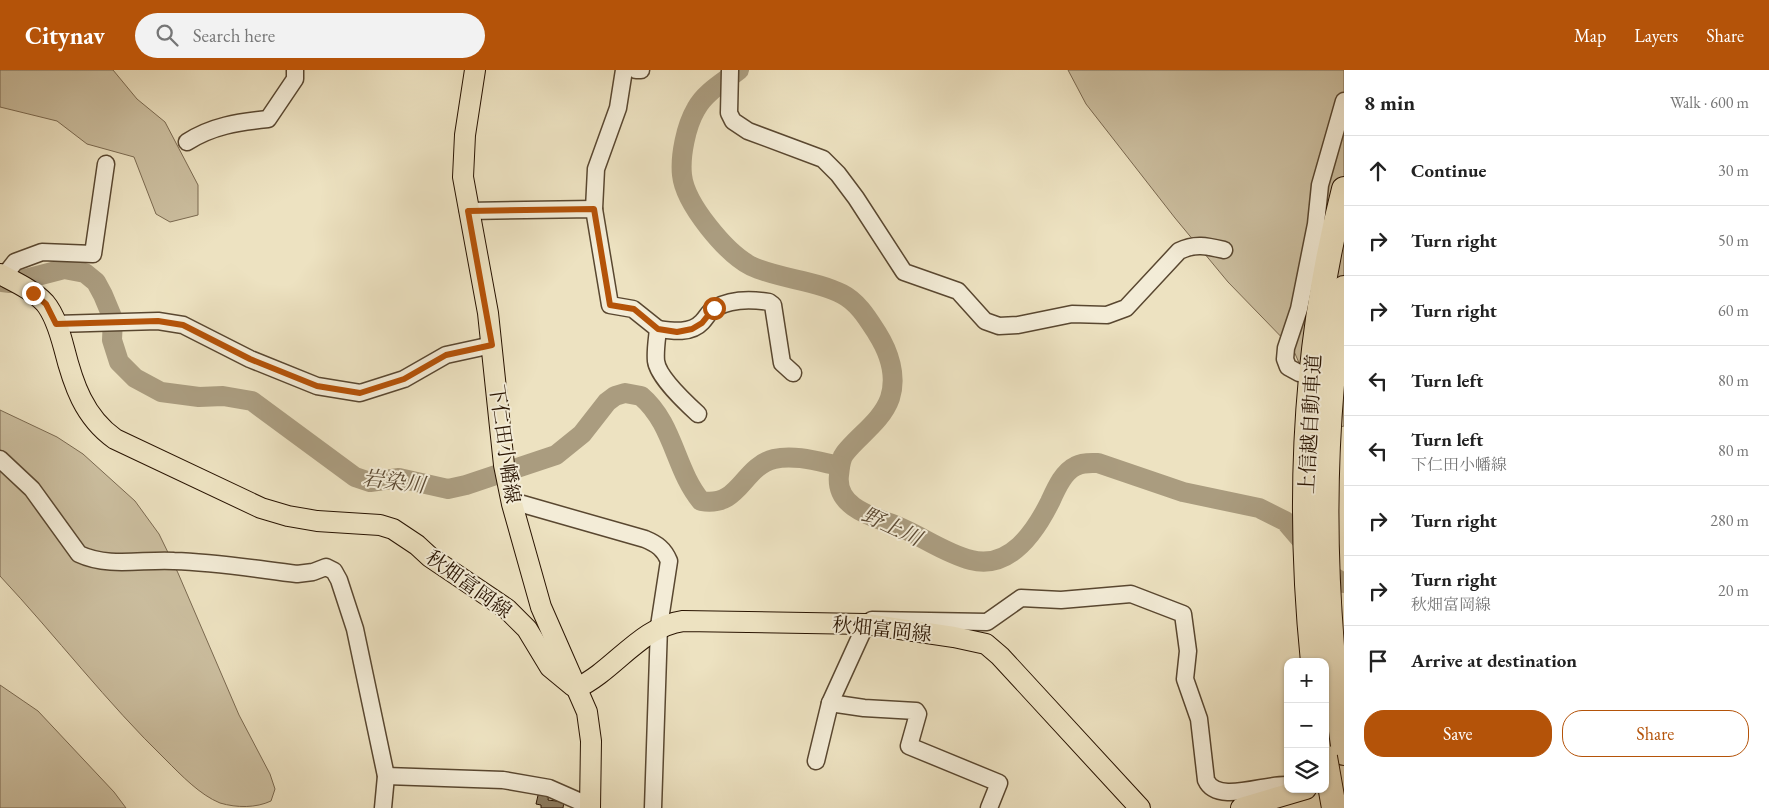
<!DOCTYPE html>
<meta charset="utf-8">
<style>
body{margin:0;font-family:"EB Garamond","Noto Serif JP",serif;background:#f2f2f2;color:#222}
.controls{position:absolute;right:15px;bottom:15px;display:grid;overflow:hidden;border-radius:10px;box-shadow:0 1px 4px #0004}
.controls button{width:45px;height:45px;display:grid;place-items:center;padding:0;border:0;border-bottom:1px solid #e0e0e0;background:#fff;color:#222;font:25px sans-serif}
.stop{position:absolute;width:15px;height:15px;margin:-11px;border:4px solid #b45309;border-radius:50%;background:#fff}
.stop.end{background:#b45309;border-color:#fff;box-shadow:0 1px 5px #0008}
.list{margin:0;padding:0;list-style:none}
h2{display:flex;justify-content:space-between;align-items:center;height:65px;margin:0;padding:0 20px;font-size:21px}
h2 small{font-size:16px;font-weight:400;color:#767676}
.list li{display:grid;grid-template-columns:32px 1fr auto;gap:15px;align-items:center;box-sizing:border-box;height:70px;padding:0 20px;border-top:1px solid #e0e0e0}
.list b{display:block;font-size:19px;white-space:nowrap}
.list p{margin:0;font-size:16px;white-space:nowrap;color:#767676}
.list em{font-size:16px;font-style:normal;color:#767676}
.actions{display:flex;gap:10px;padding:15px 20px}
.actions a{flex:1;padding:11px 0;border:1px solid #b45309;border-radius:20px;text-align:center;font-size:18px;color:#b45309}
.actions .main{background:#b45309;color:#fff}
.icon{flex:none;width:28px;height:28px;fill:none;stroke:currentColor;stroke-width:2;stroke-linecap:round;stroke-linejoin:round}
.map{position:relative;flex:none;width:1344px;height:738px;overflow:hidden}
header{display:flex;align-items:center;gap:30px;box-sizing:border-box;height:70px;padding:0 25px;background:#b45309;color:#fff}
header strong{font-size:24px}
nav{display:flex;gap:28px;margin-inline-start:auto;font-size:18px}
.search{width:350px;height:45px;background:#f2f2f2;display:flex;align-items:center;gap:12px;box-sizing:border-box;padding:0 18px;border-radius:28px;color:#767676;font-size:19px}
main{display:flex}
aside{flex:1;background:#fff}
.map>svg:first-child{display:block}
.green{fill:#ccbfa0;stroke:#7a6950}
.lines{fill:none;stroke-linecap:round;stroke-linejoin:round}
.river{stroke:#aa9c7f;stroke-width:20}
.building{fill:#8e7f64;stroke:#281300}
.minor-casing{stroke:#594730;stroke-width:19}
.major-casing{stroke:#281300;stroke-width:22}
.highway-casing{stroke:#281300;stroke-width:26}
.minor{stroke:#f3ecd7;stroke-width:16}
.major{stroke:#ede2c1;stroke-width:20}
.highway{stroke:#ede2c1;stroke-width:24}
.highway-bridge-casing{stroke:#281300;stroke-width:26;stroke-linecap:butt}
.highway-bridge{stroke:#ede2c1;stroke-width:24}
.route{stroke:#b45309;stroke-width:6}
.labels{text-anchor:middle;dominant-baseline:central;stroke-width:4;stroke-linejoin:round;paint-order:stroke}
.street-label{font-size:20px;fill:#281300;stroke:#f3ecd7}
.water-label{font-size:21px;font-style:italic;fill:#5c4a33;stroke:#f3ecd7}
</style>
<header>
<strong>Citynav</strong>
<div class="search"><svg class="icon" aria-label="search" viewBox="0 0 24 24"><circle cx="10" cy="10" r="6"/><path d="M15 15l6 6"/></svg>Search here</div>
<nav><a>Map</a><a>Layers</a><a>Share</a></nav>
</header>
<main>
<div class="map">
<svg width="1344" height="738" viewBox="0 0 1344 738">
<rect width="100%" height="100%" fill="#ede2c1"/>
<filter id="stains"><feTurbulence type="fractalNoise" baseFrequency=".004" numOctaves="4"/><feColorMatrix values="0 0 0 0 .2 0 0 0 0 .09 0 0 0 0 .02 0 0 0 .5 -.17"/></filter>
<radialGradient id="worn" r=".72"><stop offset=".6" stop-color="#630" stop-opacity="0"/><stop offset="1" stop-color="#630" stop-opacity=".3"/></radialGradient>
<!-- green -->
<g class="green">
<polygon points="0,0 113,0 137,29 165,52 198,115 198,145 170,152 156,144 134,87 87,74 57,51 0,37"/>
<polygon points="1068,0 1344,0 1344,356 1340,357 1303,302 1293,279 1228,212 1175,148 1086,34"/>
<path d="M0,340L57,367L83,384L135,431L159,464L178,503L239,645L270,704L275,719L271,731C256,738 237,738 220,733C200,725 181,705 166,690C107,633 56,566 0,506Z"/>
<polygon points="0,615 38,641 114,722 126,738 0,738"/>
</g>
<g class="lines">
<!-- river -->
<g class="river">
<path d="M739,0C724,12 705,22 696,39C686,56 680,86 682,105C685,134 726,183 751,196C779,209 815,210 842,224C858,232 868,249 877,263C889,282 897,306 890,328C882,351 859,365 845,383C840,389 840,398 839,405C835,438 874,447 897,456C922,466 944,483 971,490C1010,500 1035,462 1050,432C1056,419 1063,402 1076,396C1083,392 1091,393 1098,393L1183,422L1259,438L1285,451L1332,506L1344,513"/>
<path d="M2,212L10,213L64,199L85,203L96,212L103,225L113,249L112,270L119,292L135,308L161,322L199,327L223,326L252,331L355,407L370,412L399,408L448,419L466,415L556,385L582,364L607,332L615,326L625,323L641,326C674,354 675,400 701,431C740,438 742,397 774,389C795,384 820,392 840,396"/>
</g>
</g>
<!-- building -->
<polygon class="building" points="539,721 549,723 548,730 564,732 563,738 541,738 541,735 536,734"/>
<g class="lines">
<!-- minor casing -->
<g class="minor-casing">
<g id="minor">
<polyline points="636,0 641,0"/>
<path d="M730,0L729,43L733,51L748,61L823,89L838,104L856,128L904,202L958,221L985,251L999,256L1018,255L1072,244L1107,245L1126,238L1179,181C1195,173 1207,176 1224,180"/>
<path d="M187,72C212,56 238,52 268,49L295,9V0"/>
<polyline points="594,139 596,99 618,38 624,0"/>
<path d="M468,141L594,139L610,235L633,239L658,259C657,269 655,281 656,291C658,307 686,333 698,344"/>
<polyline points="4,206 15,192 42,182 93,184 106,94"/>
<polyline points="56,254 158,251 183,255 250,289 317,316 360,323 404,309 446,285 492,275"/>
<path d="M658,259C672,261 691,264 702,252C707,247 709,241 715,238C731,229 751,229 769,232L773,235L782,293L793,303"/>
<polyline points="1299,303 1288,297 1285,289 1286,278 1299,239 1316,154 1320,115 1344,31"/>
<path d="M0,389L32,419L79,484C109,498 143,489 174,491C215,492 256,499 297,504L313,502L326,497L334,501L339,510L355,559L386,706L383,738"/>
<path d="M512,434L519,433L645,469C657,474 664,479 669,491L659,556L653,738"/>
<polyline points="830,633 864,638 916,641 918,644 909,676 999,713 989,738"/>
<path d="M816,691L830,633L866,554L872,550L987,552L1021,528L1061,530L1131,524L1183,544L1188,581L1185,609L1199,649L1206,710C1217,735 1266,713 1288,715"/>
<polyline points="386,706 503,710 549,718 590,736"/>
</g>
</g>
<!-- major casing -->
<g class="major-casing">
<g id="major">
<polyline points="475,0 465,65 463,107 488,243 504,395 512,434 541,537 587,642 591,671 590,738"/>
<path d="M0,204C15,212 33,220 45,233C55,245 60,263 64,278C73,314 84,347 115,369L261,438L288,446L317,451L380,455L393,459L417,475L430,487L507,539L527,559L550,597L573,616"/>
<path d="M577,618C615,600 640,557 683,551L866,554L954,567L986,574L1000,586L1140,738"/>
<polyline points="1241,738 1306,719"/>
</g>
</g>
<!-- highway casing -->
<g class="highway-casing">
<g id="highway">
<path d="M1344,218C1319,373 1322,528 1344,683"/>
<path d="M1313,592C1297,434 1304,273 1344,119"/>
</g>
</g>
<!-- minor -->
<use href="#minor" class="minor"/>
<!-- major -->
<use href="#major" class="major"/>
<!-- highway -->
<use href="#highway" class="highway"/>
<!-- highway-bridge casing -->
<g class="highway-bridge-casing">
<polyline id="highway-bridge" points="1325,687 1334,738"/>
</g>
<!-- highway-bridge -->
<use href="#highway-bridge" class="highway-bridge"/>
</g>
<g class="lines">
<!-- route -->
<polyline class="route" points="33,223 46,234 56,254 158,251 183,255 250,289 317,316 360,323 404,309 446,285 492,275 468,141 594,139 610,235 634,239 658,259 677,262 692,259 702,253 714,238"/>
</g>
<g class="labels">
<!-- street labels -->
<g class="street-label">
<text transform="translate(1310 354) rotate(-87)">上信越自動車道</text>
<text transform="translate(505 374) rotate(82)">下仁田小幡線</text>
<text transform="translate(469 514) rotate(36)">秋畑富岡線</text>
<text transform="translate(882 559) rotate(6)">秋畑富岡線</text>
</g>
<!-- water labels -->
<g class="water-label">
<text transform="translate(394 411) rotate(7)">岩染川</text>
<text transform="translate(892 456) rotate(25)">野上川</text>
</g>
</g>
<rect width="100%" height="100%" filter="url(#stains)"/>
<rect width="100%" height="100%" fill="url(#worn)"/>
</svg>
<div class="controls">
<button>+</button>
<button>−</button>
<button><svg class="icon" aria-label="layers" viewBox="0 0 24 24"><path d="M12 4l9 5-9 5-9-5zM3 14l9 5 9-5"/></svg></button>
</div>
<div class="stop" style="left:714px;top:238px"></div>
<div class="stop end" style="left:33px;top:223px"></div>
</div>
<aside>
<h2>8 min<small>Walk · 600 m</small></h2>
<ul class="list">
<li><svg class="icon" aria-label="ahead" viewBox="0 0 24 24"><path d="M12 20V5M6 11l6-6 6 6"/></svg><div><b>Continue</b></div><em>30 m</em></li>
<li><svg class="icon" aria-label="right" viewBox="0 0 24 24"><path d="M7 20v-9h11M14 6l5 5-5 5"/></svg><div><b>Turn right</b></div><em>50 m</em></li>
<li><svg class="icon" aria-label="right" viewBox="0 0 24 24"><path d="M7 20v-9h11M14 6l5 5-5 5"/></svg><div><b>Turn right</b></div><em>60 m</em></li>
<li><svg class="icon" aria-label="left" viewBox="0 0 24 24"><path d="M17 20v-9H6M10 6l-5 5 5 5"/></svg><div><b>Turn left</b></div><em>80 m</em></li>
<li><svg class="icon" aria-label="left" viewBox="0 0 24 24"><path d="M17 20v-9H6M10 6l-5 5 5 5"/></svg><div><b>Turn left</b><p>下仁田小幡線</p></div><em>80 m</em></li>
<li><svg class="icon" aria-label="right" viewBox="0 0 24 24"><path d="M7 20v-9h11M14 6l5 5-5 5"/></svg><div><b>Turn right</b></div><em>280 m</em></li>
<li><svg class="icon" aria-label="right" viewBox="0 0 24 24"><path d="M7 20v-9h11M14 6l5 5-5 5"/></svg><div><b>Turn right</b><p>秋畑富岡線</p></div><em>20 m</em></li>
<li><svg class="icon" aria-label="arrive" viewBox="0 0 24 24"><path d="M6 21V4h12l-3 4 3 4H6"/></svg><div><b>Arrive at destination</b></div></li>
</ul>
<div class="actions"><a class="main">Save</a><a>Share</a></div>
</aside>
</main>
